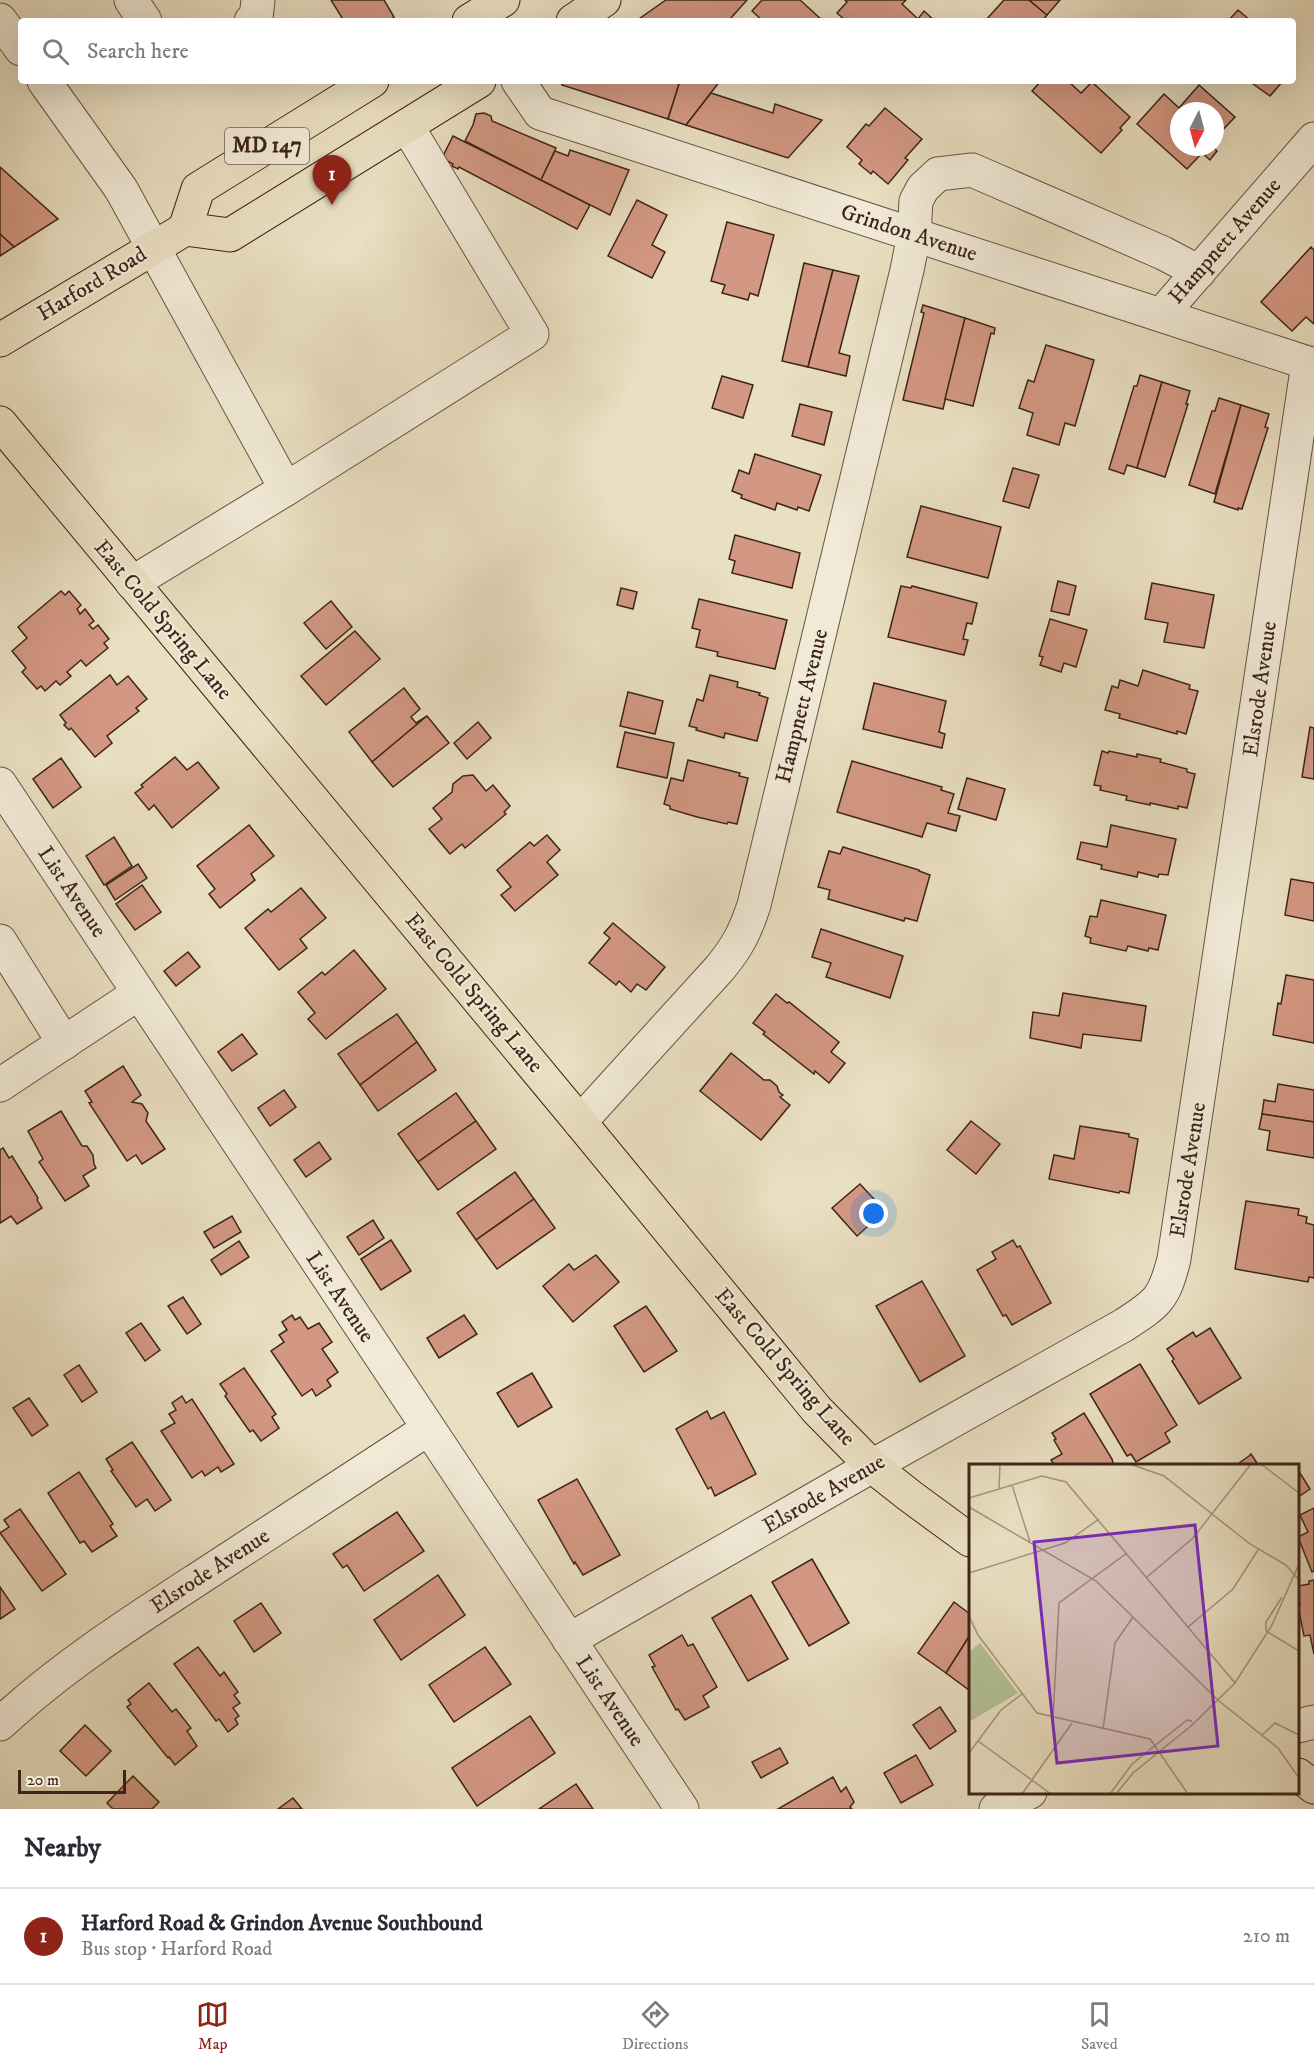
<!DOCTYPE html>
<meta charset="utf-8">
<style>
body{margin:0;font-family:"IM FELL DW Pica",serif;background:#f2f2f3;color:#2b2b33}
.compass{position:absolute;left:1170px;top:102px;width:54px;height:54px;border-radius:50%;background:#fff;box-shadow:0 6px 24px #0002;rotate:186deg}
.scale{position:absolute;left:18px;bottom:15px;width:108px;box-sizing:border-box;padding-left:6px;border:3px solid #3d2419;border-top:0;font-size:16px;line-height:21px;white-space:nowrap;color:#3d2419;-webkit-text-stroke:4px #f1ead7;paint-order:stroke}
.you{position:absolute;left:874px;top:1214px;width:21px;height:21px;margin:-15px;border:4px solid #fff;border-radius:50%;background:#1a73e8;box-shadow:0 0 0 9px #1a73e833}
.badge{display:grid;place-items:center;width:39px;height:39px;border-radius:50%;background:#8f2418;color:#fff;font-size:20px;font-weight:700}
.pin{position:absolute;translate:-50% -50px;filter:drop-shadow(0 2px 3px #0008)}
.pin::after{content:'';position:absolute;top:32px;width:21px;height:18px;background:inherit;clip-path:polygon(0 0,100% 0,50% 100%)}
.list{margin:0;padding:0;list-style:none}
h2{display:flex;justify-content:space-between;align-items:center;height:78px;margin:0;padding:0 24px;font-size:26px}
h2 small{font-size:20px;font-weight:400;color:#7c7c81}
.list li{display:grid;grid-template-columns:39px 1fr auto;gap:18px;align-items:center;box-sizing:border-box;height:96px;padding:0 24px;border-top:2px solid #e1e1e2}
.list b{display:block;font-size:22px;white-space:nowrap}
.list p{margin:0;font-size:20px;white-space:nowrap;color:#7c7c81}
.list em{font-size:20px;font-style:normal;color:#7c7c81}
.icon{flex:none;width:33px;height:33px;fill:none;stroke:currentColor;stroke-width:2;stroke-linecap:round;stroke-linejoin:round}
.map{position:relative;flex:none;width:1314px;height:1809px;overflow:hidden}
.search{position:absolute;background:#fff;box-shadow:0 6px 24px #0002;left:18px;right:18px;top:18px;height:66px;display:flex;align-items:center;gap:15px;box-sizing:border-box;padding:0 21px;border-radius:6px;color:#7c7c81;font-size:22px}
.sheet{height:174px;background:#fff}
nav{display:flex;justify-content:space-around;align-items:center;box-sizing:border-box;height:84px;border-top:2px solid #e1e1e2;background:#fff;font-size:16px;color:#7c7c81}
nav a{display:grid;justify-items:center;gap:3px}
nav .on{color:#8f2418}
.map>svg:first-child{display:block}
.building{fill:#d39883;stroke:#3d2419;stroke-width:1.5}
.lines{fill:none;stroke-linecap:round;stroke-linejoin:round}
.minor-casing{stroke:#685343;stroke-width:35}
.major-casing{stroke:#3d2419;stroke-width:35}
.minor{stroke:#f1ead7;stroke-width:33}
.major{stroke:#e9dfc1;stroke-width:33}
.labels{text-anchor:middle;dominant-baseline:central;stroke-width:4.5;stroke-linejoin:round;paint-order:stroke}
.shield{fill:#f1ead7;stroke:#735f52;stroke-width:1.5}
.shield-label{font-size:21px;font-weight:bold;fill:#3d2419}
.street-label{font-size:22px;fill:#3d2419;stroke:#f1ead7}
.inset-road{fill:none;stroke:#a4947e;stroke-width:1.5}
.view{fill:#7b2cbf;fill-opacity:0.15;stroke:#7b2cbf;stroke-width:3}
.inset-edge{fill:none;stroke:#3d2419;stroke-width:3}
</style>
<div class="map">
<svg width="1314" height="1809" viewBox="0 0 1314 1809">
<rect width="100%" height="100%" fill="#e9dfc1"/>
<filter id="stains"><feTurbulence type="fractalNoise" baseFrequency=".00333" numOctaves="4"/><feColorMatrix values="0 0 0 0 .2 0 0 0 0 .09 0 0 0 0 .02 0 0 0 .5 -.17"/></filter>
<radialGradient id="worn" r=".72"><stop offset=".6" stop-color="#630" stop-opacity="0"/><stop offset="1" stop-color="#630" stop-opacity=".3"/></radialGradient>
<!-- building -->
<g class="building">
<polygon points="331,0 384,0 394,17 388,21 344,21"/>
<polygon points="666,0 747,0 731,18 735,21 636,21"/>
<polygon points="762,0 800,0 823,21 763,21 752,11"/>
<polygon points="845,0 906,0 902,4 918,19 924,11 935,21 846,21 837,13 847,2"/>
<polygon points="1004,0 1029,0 1047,15 1042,21 985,21"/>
<polygon points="1029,0 1060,0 1047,15"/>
<polygon points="1238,10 1251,21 1228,21"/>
<polygon points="561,81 680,81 668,119 562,85"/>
<polygon points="680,81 720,81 686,125 668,119"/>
<polygon points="1041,81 1068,81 1081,93 1092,82 1130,117 1120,128 1122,130 1101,153 1032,91"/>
<polygon points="1249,81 1283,81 1270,96"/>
<polygon points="1199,85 1235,117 1215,138 1215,111 1179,111 1179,147 1213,147 1217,151 1210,160 1202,153 1187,169 1137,124 1164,94 1179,108"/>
<polygon points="711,93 773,113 775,104 822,120 788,158 686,125"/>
<polygon points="885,108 922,139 905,158 908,160 888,184 873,171 871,174 859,164 862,160 847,147 866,124 869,126"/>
<polygon points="484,113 491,116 492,121 556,148 541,180 465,141 473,125 476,114"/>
<polygon points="453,136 590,205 577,229 459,167 458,169 452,166 453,164 442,158"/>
<polygon points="570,150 629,170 610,215 541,180 555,151 568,156"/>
<polygon points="0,167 58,219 14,247 0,234"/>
<polygon points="637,200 667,215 652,245 665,252 652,278 608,256"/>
<polygon points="727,222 774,235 758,296 750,293 748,300 722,293 725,285 711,281"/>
<polygon points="0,234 14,247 0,256"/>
<polygon points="1311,247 1314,250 1314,324 1306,317 1292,331 1261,302"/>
<polygon points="804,263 833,270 808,367 782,361"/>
<polygon points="833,270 859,276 839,353 850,356 846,376 808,367"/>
<polygon points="923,305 965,318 943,409 903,400 924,313 921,312"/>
<polygon points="965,318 995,328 994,334 991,333 973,406 945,399"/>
<polygon points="1046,345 1094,360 1075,426 1065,423 1059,445 1027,435 1033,413 1019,408 1028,380 1034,382"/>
<polygon points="1140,375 1162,382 1137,468 1127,465 1124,474 1109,469 1134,386 1137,386"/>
<polygon points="722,376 753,385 743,418 712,408"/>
<polygon points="1162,382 1190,391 1186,404 1188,404 1165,477 1137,468"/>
<polygon points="1219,398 1241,405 1215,494 1189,485 1212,411 1215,411"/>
<polygon points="800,404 832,412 824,445 792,436"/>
<polygon points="1241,405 1269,414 1265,427 1268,428 1242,509 1238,508 1238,510 1214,502"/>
<polygon points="755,454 821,475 809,511 798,507 797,510 777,503 775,510 741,498 742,495 732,491 739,470 749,474"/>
<polygon points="1013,468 1039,475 1029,508 1003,501"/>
<polygon points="921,506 1001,527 988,578 907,557"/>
<polygon points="735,535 800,553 792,588 732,573 735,561 729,559"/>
<polygon points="1058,581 1076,586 1069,615 1051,611"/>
<polygon points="1152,583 1214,595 1204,648 1164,642 1168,623 1145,619"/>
<polygon points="901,586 911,588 912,586 977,603 972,624 967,623 963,639 968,640 964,655 888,637"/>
<polygon points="621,588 637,592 633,609 617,605"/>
<polygon points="61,591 65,595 69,591 81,605 77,609 80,614 85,609 94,621 89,625 93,629 98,625 109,639 104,643 108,648 86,666 81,660 67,672 71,676 60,685 56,681 45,691 41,686 37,689 22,672 26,668 12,651 27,638 18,627"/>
<polygon points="699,599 787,620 775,669 717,656 718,652 696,647 700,630 692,628"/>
<polygon points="331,601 352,627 326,649 304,623"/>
<polygon points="1050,619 1087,630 1076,667 1064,663 1061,672 1040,665 1043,657 1039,656"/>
<polygon points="355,631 380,659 326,705 301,676"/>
<polygon points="1143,670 1190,685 1189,689 1198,691 1186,734 1177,731 1177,734 1119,718 1120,714 1105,710 1112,686 1118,688 1120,680 1138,686"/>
<polygon points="110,675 117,685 128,676 147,699 136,708 139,711 107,736 112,743 95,757 71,728 69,730 64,725 66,723 60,715"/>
<polygon points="710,675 738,682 737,687 760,693 759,695 768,698 757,741 725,733 724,738 696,730 697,728 689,726 697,699 703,701"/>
<polygon points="874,683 946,701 939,732 945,734 942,748 863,729"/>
<polygon points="404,688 420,709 411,717 416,723 427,716 372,762 349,732"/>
<polygon points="628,692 663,701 655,734 620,726"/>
<polygon points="427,716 449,743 393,787 372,762"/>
<polygon points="478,722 491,738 467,759 454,743"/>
<polygon points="1310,727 1314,728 1314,779 1302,777"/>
<polygon points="625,732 674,743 667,778 617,767"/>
<polygon points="1102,751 1108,753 1109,751 1137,757 1137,754 1161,759 1160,762 1187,769 1187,772 1195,774 1187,808 1178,806 1178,809 1150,803 1150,805 1126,800 1127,796 1100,790 1101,786 1094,785"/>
<polygon points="175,757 187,770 198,762 219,788 172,828 154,805 149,810 135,793 143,787 141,785"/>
<polygon points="61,758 81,787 53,808 33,779"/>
<polygon points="688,760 740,773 739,776 748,778 737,824 728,822 727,824 697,817 670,809 670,806 664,804 671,778 683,781"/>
<polygon points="852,761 942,787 941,790 954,794 948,813 960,816 956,831 927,823 922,837 837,812"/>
<polygon points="473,775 486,791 493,785 510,806 504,812 506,814 465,848 462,844 450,854 429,829 442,819 433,808 452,792 453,784 463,776"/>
<polygon points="967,778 1005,789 996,820 958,809"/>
<polygon points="249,825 274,856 251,874 255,880 220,908 209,894 215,889 197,866"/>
<polygon points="1111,825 1176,839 1168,875 1159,874 1158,877 1138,872 1137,877 1101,869 1102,865 1077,859 1081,842 1107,847"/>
<polygon points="547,835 560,850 547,862 558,875 515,911 501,895 511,887 497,870 530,842 534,846"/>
<polygon points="114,837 132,866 104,885 86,856"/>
<polygon points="843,847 919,870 919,871 930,875 917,921 905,918 904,921 828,899 830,890 818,887 829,851 840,854"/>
<polygon points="138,864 147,878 115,900 106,885"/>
<polygon points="1291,879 1314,883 1314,921 1285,915"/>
<polygon points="142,885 161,912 135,930 116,904"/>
<polygon points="301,888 326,918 300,939 307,948 279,970 245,928 268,909 271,912"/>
<polygon points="1101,900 1166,915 1158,950 1149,948 1148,951 1128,946 1126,951 1090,943 1091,938 1085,936 1090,916 1097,917"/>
<polygon points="613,923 665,967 646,990 637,984 631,992 619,981 616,985 589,963 610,938 604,933"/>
<polygon points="821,929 903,956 890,998 826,977 831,963 812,957"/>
<polygon points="354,950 386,989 326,1039 308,1019 315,1013 298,992 322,972 325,975"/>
<polygon points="188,952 200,967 176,986 164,971"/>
<polygon points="1286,975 1314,980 1314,1043 1273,1035 1278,1003 1281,1004"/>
<polygon points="1063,993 1146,1006 1141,1041 1083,1034 1081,1048 1030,1038 1033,1012 1059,1016"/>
<polygon points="776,994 787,1003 789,1002 839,1042 831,1052 845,1063 829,1083 815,1071 814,1074 763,1034 765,1032 753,1023"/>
<polygon points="397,1014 417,1042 360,1085 338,1054"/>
<polygon points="242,1034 257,1054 232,1071 218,1052"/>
<polygon points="417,1042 436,1070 378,1111 360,1085"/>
<polygon points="731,1053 764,1080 770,1080 777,1086 779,1092 783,1095 780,1097 790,1105 761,1140 700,1091"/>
<polygon points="123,1066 141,1095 132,1102 142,1104 148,1113 146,1121 165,1149 142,1164 136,1155 127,1161 89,1103 92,1102 85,1091"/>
<polygon points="1278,1084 1314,1090 1314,1122 1262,1114 1264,1100 1275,1102"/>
<polygon points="284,1090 296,1107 270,1126 258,1108"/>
<polygon points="456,1093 476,1121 418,1162 398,1134"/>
<polygon points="61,1111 82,1146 87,1146 93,1155 94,1164 96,1168 83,1176 89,1186 65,1201 39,1162 43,1159 28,1131"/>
<polygon points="1262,1114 1314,1122 1314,1158 1267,1150 1270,1131 1259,1129"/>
<polygon points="476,1121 496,1149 438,1190 418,1162"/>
<polygon points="971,1121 1000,1144 976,1174 947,1150"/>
<polygon points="1080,1126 1129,1134 1129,1137 1138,1139 1129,1193 1120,1191 1119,1193 1049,1179 1054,1155 1074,1159"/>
<polygon points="319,1142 331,1159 306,1177 294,1160"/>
<polygon points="3,1148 9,1158 12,1156 38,1198 37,1200 42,1208 17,1224 11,1216 0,1223 0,1150"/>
<polygon points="515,1172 534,1199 476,1240 457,1213"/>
<polygon points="860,1184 885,1211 857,1236 832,1208"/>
<polygon points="534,1199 555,1228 497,1269 476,1240"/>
<polygon points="1246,1201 1299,1209 1298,1215 1307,1217 1306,1223 1314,1225 1314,1278 1309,1277 1308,1282 1235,1269"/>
<polygon points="232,1216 241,1232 214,1248 204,1232"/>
<polygon points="373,1220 384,1238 359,1255 347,1237"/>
<polygon points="391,1240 411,1271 381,1290 361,1259"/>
<polygon points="1013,1240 1017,1247 1020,1246 1051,1303 1012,1325 1006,1315 1003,1316 977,1270 996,1259 992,1252"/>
<polygon points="239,1241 249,1257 221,1275 211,1260"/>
<polygon points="596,1255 619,1282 573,1322 543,1286 569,1264 574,1270"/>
<polygon points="922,1281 965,1356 920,1382 876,1306"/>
<polygon points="183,1297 201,1324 187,1334 168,1306"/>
<polygon points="646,1306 677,1351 644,1372 614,1326"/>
<polygon points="292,1315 295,1320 300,1317 308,1329 319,1323 332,1342 322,1349 338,1372 327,1380 331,1386 316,1396 312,1389 302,1396 271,1351 284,1342 279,1335 287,1330 282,1322"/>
<polygon points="464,1315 477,1334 439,1358 427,1338"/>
<polygon points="141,1323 160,1350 145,1361 126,1333"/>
<polygon points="1210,1328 1241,1378 1199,1404 1172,1361 1174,1359 1167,1349 1193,1332 1196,1337"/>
<polygon points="1140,1364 1177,1425 1165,1433 1170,1442 1136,1462 1131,1454 1127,1456 1090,1394"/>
<polygon points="79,1365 97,1392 82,1402 64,1375"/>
<polygon points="244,1368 276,1414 272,1417 279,1428 261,1441 253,1430 250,1432 225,1396 227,1394 220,1384"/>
<polygon points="532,1373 552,1407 518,1427 497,1393"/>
<polygon points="182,1396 186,1403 192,1399 234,1464 221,1472 218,1467 205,1476 202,1471 192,1478 161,1431 175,1423 169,1414 176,1410 172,1403"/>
<polygon points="29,1398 48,1425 32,1436 13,1408"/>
<polygon points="707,1411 711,1419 724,1412 756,1474 715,1496 711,1487 708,1489 676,1429"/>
<polygon points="1084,1413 1112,1459 1114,1466 1055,1466 1051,1460 1062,1454 1054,1440 1056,1439 1052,1433"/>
<polygon points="132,1442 171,1500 155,1511 147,1499 136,1507 111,1471 113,1470 106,1459"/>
<polygon points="1251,1454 1259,1466 1235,1466 1249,1456"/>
<polygon points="79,1472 113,1524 110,1526 117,1536 92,1552 84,1541 80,1543 48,1493"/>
<polygon points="1300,1473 1310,1489 1298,1497 1298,1474"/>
<polygon points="577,1479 620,1555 583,1575 575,1562 574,1564 538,1500"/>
<polygon points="1314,1508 1314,1571 1312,1572 1298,1537 1308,1532 1300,1515"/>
<polygon points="20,1509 66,1574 42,1591 0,1533 9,1527 4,1520"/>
<polygon points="397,1512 424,1551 364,1591 347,1565 343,1568 333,1554"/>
<polygon points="812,1559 849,1623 809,1646 772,1582"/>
<polygon points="438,1575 465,1615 401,1660 374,1620"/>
<polygon points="1314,1580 1314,1654 1310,1635 1304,1636 1298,1606 1300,1605 1298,1586 1309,1584 1309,1581"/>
<polygon points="0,1587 15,1609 0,1619"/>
<polygon points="751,1595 788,1659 748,1681 712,1618"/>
<polygon points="954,1602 970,1614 970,1635 946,1673 918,1653"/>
<polygon points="261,1603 281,1633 254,1652 234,1621"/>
<polygon points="682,1635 688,1646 693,1644 717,1687 703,1696 709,1707 685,1720 678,1709 676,1710 652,1667 655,1666 649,1655"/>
<polygon points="970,1635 970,1687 969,1690 946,1673"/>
<polygon points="198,1647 220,1676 224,1672 238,1692 234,1695 240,1703 233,1708 239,1716 235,1719 238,1724 228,1732 219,1719 216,1721 174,1664"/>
<polygon points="485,1647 511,1684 454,1722 429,1685"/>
<polygon points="149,1683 172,1712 176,1709 191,1728 187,1731 197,1746 175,1765 169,1757 168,1758 127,1707 131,1704 128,1700"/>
<polygon points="940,1707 956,1731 930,1749 913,1725"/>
<polygon points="530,1716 555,1753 477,1806 452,1768"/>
<polygon points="85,1725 111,1751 86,1776 60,1751"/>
<polygon points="780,1748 788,1763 761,1778 752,1762"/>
<polygon points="916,1755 933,1785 901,1803 884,1773"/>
<polygon points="133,1776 159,1802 152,1809 113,1809 107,1803"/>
<polygon points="833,1777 841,1792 846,1787 854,1802 850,1807 852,1809 778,1809"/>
<polygon points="576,1784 593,1809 539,1809"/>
<polygon points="293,1798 302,1809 278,1809"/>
</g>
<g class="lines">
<!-- minor casing -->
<g class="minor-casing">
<g id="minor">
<polyline points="131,0 145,21"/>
<polyline points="0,20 21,49"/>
<polyline points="251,21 256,18 258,0"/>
<polyline points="44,81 121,189 286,489 132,583"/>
<polyline points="518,81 540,113 1314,365"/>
<polyline points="1161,315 1314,139"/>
<polyline points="286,489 532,334 407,126"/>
<polyline points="0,784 682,1809"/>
<polyline points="0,941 64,1043"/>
<polyline points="0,1085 139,993"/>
<path d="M580,1122L720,968C738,946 745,932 754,905L907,270L914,235L916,201L923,188L938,174L972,170L1163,253L1199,272"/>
<path d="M569,1640L872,1466L1124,1325C1158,1303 1164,1299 1174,1259L1308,363"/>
<path d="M0,1724C60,1668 130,1623 198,1579C275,1529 351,1479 428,1429"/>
<polyline points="1298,1726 1314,1722"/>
<polyline points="996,1809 1030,1792"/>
</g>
</g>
<!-- major casing -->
<g class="major-casing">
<g id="major">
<polyline points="469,21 503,0"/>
<polyline points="573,21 604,0"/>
<polyline points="185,229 198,189 372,81"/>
<polyline points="0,340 185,229 230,235 479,81"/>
<polyline points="0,423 580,1122 817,1410 872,1466 910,1496 970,1540"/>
<polyline points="1298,1775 1314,1787"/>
</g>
</g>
<!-- minor -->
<use href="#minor" class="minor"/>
<!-- major -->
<use href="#major" class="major"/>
</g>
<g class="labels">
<!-- shield labels -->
<rect class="shield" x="225" y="128" width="84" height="36" rx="4.5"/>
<g class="shield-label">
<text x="267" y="146">MD 147</text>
</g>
<!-- street labels -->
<g class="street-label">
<text transform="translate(909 233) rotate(18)">Grindon Avenue</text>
<text transform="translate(1225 241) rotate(-49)">Hampnett Avenue</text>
<text transform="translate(92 284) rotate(-31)">Harford Road</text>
<text transform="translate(163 620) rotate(50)">East Cold Spring Lane</text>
<text transform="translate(1260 689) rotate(-82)">Elsrode Avenue</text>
<text transform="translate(802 706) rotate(-76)">Hampnett Avenue</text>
<text transform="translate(72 892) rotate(56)">List Avenue</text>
<text transform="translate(474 993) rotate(50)">East Cold Spring Lane</text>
<text transform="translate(1188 1170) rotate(-81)">Elsrode Avenue</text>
<text transform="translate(340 1297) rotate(56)">List Avenue</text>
<text transform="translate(785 1367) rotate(49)">East Cold Spring Lane</text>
<text transform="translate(824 1494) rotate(-30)">Elsrode Avenue</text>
<text transform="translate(210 1571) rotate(-33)">Elsrode Avenue</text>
<text transform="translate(610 1701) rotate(56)">List Avenue</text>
</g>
</g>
<!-- overview -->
<g transform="translate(969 1464)">
<rect width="330" height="330" fill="#e9dfc1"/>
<path d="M11,179L49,229L0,258V188Z" fill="#b3c296"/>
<path class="inset-road" d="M161,0L195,12L281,80L317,101L330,116M292,0L330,29M43,21L61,78M30,25L31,0M0,34L73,12L97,18L266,219M0,43L127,117L250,237L309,284L330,314M0,109L96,79L130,55M178,113L224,74L282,0M0,152L9,171L68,249L181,275L219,330M219,163L264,125L289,86M297,167L330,187M297,167V158L313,133M84,255L90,139L158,89M134,265L146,179L164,153M293,271L306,259L330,271M9,277L82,330M0,289L32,246L53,230M53,330L103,259M141,330L163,300L218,256L223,257M147,330L164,309L222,262L266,219L303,161L330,100"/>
<path class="view" d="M226,61L249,282L88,299L65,78Z"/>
<rect width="330" height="330" class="inset-edge"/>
</g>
<rect width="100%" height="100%" filter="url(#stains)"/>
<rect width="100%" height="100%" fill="url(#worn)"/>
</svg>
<svg class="compass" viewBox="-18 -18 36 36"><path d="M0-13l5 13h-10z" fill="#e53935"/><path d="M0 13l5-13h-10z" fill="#7c7c81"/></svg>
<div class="scale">20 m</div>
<div class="you"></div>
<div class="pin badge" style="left:332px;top:205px">1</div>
<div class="search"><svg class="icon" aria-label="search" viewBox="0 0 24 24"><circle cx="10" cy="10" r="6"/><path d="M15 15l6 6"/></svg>Search here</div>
</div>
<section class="sheet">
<h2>Nearby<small></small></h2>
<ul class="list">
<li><span class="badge">1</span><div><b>Harford Road &amp; Grindon Avenue Southbound</b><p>Bus stop · Harford Road</p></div><em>210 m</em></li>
</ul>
</section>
<nav>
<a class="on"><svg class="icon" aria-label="map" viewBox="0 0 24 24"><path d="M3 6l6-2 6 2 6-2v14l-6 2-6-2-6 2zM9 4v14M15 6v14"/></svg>Map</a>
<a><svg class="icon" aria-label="directions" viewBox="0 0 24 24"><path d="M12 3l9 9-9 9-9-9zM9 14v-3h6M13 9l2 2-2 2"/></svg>Directions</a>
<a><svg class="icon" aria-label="saved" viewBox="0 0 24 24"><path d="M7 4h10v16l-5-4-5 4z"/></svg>Saved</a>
</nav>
